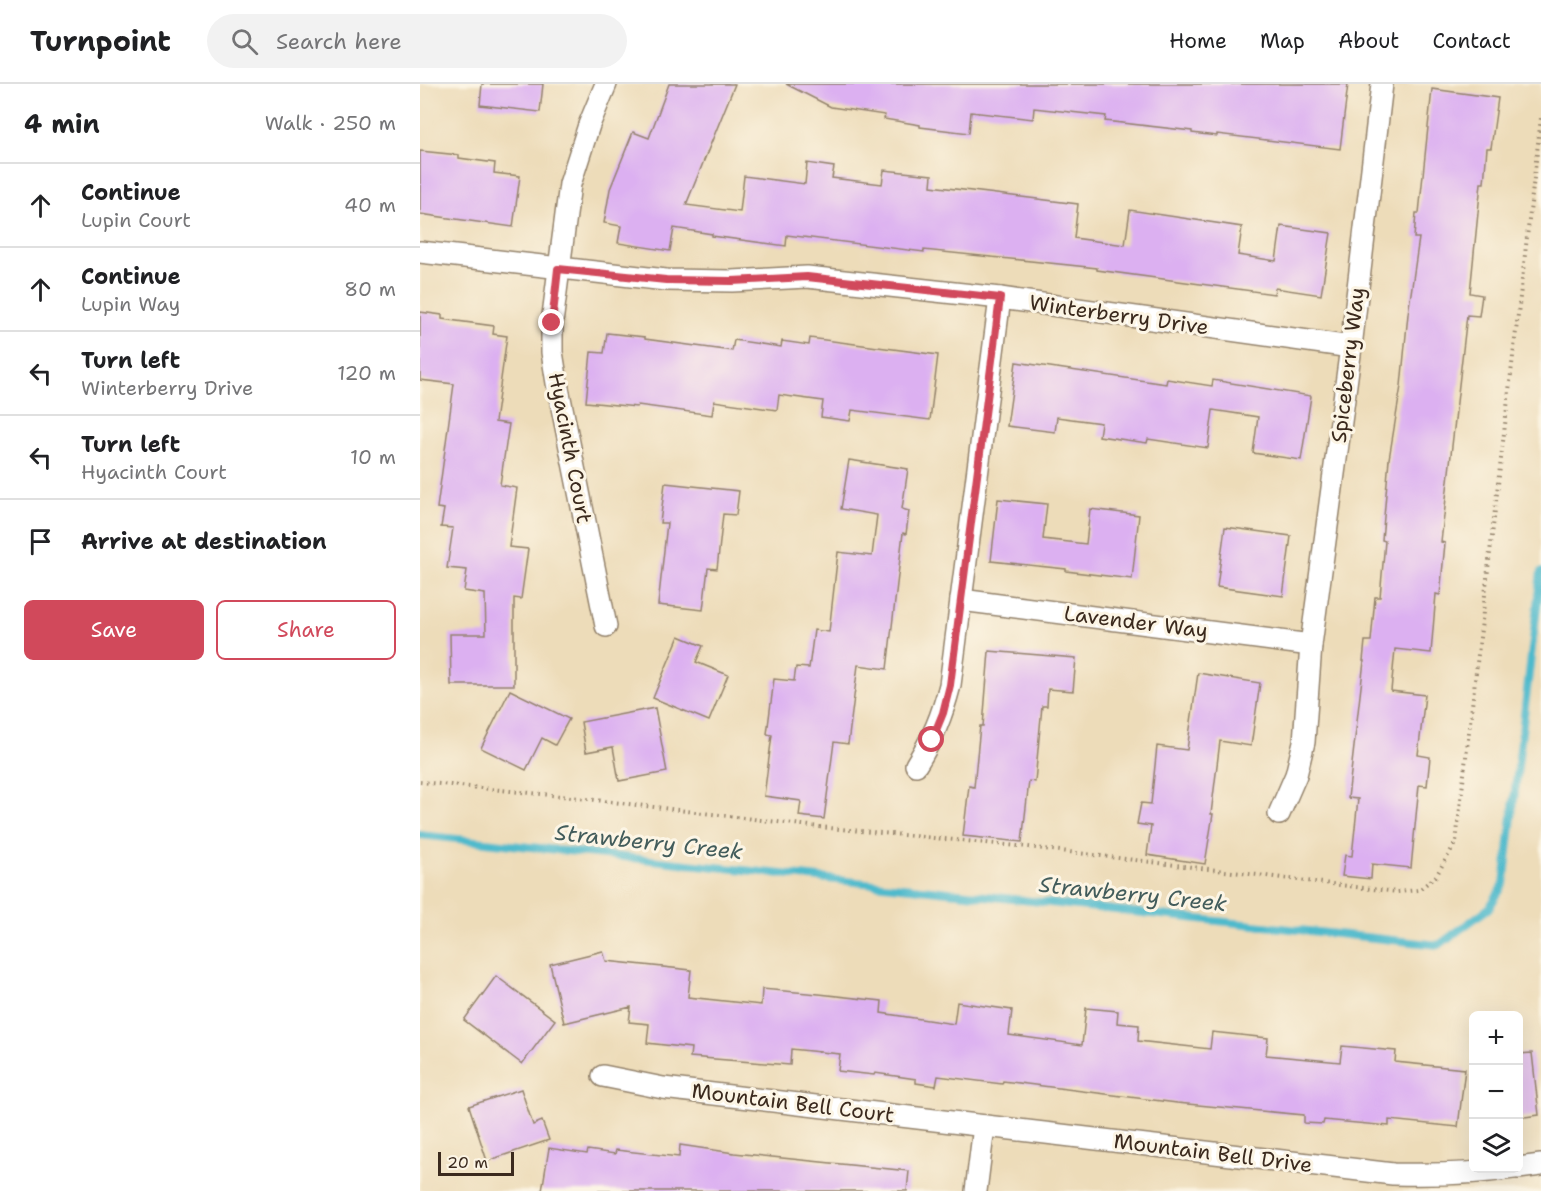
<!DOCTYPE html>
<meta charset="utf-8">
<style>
body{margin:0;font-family:"Shantell Sans",sans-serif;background:#f2f2f2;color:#202124}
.controls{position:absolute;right:18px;bottom:18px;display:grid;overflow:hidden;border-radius:9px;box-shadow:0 6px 24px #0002}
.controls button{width:54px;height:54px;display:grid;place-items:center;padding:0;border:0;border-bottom:2px solid #e0e0e0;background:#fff;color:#202124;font:30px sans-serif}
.scale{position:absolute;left:18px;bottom:15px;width:76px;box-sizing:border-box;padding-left:6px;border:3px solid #3b2a1e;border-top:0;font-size:16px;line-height:21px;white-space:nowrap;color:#3b2a1e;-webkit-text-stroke:4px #fcf5e5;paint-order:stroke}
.stop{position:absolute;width:18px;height:18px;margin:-14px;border:4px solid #d1495b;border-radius:50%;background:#fff}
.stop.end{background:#d1495b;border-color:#fff;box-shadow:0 2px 6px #0008}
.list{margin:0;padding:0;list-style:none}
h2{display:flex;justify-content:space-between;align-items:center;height:78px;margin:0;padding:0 24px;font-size:26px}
h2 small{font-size:20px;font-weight:400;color:#757577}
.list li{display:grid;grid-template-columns:39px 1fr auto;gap:18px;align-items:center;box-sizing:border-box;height:84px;padding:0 24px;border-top:2px solid #e0e0e0}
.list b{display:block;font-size:22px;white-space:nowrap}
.list p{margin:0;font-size:20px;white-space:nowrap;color:#757577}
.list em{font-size:20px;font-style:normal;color:#757577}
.actions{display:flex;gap:12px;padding:18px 24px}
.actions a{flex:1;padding:14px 0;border:2px solid #d1495b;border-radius:9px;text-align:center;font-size:21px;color:#d1495b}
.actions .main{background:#d1495b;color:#fff}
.icon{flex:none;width:33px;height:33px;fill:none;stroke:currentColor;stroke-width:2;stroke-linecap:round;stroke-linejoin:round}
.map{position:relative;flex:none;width:1121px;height:1107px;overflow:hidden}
header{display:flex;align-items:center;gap:36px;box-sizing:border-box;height:84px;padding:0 30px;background:#fff;border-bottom:2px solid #e0e0e0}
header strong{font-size:28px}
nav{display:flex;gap:33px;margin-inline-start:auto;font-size:21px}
.search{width:420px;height:54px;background:#f2f2f2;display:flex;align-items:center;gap:15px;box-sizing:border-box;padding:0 21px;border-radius:33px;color:#757577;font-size:22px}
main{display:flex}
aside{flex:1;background:#fff}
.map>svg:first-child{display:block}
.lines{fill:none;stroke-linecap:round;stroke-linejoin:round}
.stream{stroke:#4fbacc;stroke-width:8}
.building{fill:#dcb0f1}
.minor-casing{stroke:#94836c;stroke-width:24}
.path{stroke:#94836c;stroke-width:4;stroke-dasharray:1.5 4.5;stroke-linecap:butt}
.minor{stroke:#fff;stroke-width:21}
.route{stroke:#d1495b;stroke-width:8}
.labels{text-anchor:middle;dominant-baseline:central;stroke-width:6;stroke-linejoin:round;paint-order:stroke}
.street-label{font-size:21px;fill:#3b2a1e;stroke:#fcf5e5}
.water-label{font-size:22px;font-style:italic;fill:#425c5b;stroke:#fcf5e5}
</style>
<header>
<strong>Turnpoint</strong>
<div class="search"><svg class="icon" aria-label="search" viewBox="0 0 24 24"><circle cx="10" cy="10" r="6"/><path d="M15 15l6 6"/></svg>Search here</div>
<nav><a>Home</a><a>Map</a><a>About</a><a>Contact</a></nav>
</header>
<main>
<aside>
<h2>4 min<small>Walk · 250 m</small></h2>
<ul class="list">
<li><svg class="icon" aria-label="ahead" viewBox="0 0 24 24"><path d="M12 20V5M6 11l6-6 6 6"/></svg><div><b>Continue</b><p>Lupin Court</p></div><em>40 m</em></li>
<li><svg class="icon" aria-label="ahead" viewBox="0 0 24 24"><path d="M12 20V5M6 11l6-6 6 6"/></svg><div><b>Continue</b><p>Lupin Way</p></div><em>80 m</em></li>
<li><svg class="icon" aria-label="left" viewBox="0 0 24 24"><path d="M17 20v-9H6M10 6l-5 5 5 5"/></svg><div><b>Turn left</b><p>Winterberry Drive</p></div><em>120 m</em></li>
<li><svg class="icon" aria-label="left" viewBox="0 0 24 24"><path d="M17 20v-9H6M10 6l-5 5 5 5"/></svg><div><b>Turn left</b><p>Hyacinth Court</p></div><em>10 m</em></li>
<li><svg class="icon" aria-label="arrive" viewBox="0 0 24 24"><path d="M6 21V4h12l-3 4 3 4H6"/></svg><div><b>Arrive at destination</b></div></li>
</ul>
<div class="actions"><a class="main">Save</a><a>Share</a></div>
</aside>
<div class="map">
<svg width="1121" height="1107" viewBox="0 0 1121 1107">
<rect width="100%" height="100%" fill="#fcf5e5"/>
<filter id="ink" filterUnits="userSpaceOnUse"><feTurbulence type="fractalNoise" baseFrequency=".0167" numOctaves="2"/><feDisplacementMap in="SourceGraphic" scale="12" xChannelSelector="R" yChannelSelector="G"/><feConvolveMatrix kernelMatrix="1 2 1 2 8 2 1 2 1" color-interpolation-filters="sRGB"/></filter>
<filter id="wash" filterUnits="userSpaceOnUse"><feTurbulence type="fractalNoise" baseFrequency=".008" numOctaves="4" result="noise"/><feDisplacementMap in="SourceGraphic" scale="24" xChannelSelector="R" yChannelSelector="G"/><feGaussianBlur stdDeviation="1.35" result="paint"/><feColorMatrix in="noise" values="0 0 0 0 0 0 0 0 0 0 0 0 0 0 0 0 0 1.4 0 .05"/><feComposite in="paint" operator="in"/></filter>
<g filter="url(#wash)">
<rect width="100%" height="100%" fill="#eddcb9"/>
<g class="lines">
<!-- stream -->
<polyline class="stream" points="0,751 1019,861 1069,824 1084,800 1121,488"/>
</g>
<g id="blocks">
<!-- building -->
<g class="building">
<polygon points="62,0 123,0 120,28 60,21"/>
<polygon points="249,0 315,0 266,121 320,128 324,92 385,100 387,79 414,83 412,94 462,100 464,86 512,91 511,102 658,120 654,154 705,161 710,126 822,143 818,171 856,177 861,142 911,149 901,211 855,204 854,210 677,186 677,184 504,166 504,168 367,151 366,162 292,152 292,150 254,144 250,167 198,159 201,142 184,139 190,105 213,48 229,54"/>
<polygon points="366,0 928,0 920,65 797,50 797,52 772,49 772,47 685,37 686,32 614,24 613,35 551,28 549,49 500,43 500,41 464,35 465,31 411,23"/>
<polygon points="1012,5 1078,14 1071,64 1067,64 1064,99 1061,99 1050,209 1062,211 1059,232 1047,231 1021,458 1025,459 1020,511 1016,510 1011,569 975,565 971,607 1005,611 998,671 1010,673 1007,702 999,701 991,784 952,780 951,795 922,792 925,771 932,772 938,715 928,714 944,577 943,577 945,557 951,557 955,513 960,513 965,457 962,456 969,375 981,302 988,230 999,154 994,154 996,129 999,129"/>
<polygon points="0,67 39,71 39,74 75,79 74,89 100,92 93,143 0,130"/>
<polygon points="0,228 22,231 22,235 74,242 73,250 87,252 75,338 89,340 80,401 97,404 89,463 108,465 101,515 94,514 94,601 31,601 30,550 66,550 65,510 44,507 47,486 27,484 33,444 21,443 24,425 17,424 34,300 0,296"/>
<polygon points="187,249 225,253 225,255 312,267 314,256 361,263 362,257 389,261 390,254 518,271 510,336 432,326 430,337 401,333 403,317 359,311 357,326 294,317 292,331 218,321 217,323 166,318 171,268 184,269"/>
<polygon points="596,278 746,300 747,295 792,302 793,296 891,312 881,376 833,369 838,333 793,326 788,364 728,355 727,359 679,352 681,339 637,333 635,348 587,342"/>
<polygon points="429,376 488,385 482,425 489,427 486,450 483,449 467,585 438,581 428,660 414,658 404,735 379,732 381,717 344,712 352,651 347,650 354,595 374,597 376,583 389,584 394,546 409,548 418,468 452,472 457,431 421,425"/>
<polygon points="245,399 319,407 316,431 303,430 297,485 288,484 283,526 238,521 247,439 240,439"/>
<polygon points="578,415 627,420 623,455 666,460 670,425 719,431 712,495 646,487 646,485 571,477"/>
<polygon points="805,443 871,452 863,512 797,503"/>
<polygon points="259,552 283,562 276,578 308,591 289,637 233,614"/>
<polygon points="569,567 656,574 653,607 628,605 627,622 622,622 615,698 609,697 602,758 543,752 549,702 554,703 560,642 563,642"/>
<polygon points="778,589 840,599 831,662 800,657 791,730 793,730 785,780 727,771 731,742 717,740 721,719 731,720 737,662 767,666"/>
<polygon points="90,606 149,635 135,661 122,654 106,686 61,664"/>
<polygon points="235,624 247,688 199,697 193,663 166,668 161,638"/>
<polygon points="183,867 186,877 271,886 268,913 341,921 342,905 399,910 462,917 461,929 534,940 537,918 592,926 589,951 662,961 666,924 698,927 697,939 719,941 718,957 790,965 792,948 848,954 846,971 920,978 922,962 976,967 975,978 1045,985 1038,1043 969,1036 969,1042 904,1036 903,1040 884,1039 884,1031 757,1019 583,997 582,1000 518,992 516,1002 496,999 496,995 455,989 454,991 418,987 420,970 371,965 370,981 270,973 271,964 227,959 229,940 209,938 211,923 144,939 130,880"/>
<polygon points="76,892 135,936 102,980 44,936"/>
<polygon points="1112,969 1119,1031 1098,1034 1098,970"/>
<polygon points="101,1005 113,1041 122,1037 129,1056 67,1077 49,1022"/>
<polygon points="260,1061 314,1069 489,1087 487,1107 122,1107 129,1064 167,1070 168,1066 195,1070 196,1066 259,1073"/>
</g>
</g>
</g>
<g filter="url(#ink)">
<use href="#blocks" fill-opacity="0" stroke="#94836c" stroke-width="1.5"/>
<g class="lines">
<!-- minor casing -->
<g class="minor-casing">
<g id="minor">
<polyline points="0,168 246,196 312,197 387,193 580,214 931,263"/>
<polyline points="541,516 891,561"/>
<polyline points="186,542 137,299 132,268 132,239 150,100 169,41 186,0"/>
<path d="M496,681C513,654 522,632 530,601L580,214"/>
<polyline points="859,730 876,691 884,658 891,561 931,263 962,0"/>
<path d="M183,992L243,1004L973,1090C1013,1091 1054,1090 1094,1084"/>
<polyline points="1098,1084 1121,1081"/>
<polyline points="556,1107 564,1042"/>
</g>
</g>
<!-- path -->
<polyline class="path" points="0,698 151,713 399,743 608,763 977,808 999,806 1016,792 1036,758 1121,34"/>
<!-- minor -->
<use href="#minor" class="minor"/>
</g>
</g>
<g class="lines" filter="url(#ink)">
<!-- route -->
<polyline class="route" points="132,239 138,185 246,196 312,197 387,193 580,214 530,601 523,629 512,656"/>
</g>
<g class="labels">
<!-- street labels -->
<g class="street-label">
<text transform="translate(699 231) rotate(8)">Winterberry Drive</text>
<text transform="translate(928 281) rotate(-83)">Spiceberry Way</text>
<text transform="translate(150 364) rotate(79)">Hyacinth Court</text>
<text transform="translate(716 538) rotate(7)">Lavender Way</text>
<text transform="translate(373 1019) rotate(7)">Mountain Bell Court</text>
<text transform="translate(793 1069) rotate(7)">Mountain Bell Drive</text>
</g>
<!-- water labels -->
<g class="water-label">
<text transform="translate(229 758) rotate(6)">Strawberry Creek</text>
<text transform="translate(713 810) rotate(6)">Strawberry Creek</text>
</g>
</g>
</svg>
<div class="controls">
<button>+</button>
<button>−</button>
<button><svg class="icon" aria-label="layers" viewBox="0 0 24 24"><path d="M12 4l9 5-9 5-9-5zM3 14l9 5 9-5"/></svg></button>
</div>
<div class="scale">20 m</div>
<div class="stop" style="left:512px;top:656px"></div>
<div class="stop end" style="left:132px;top:239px"></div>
</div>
</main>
